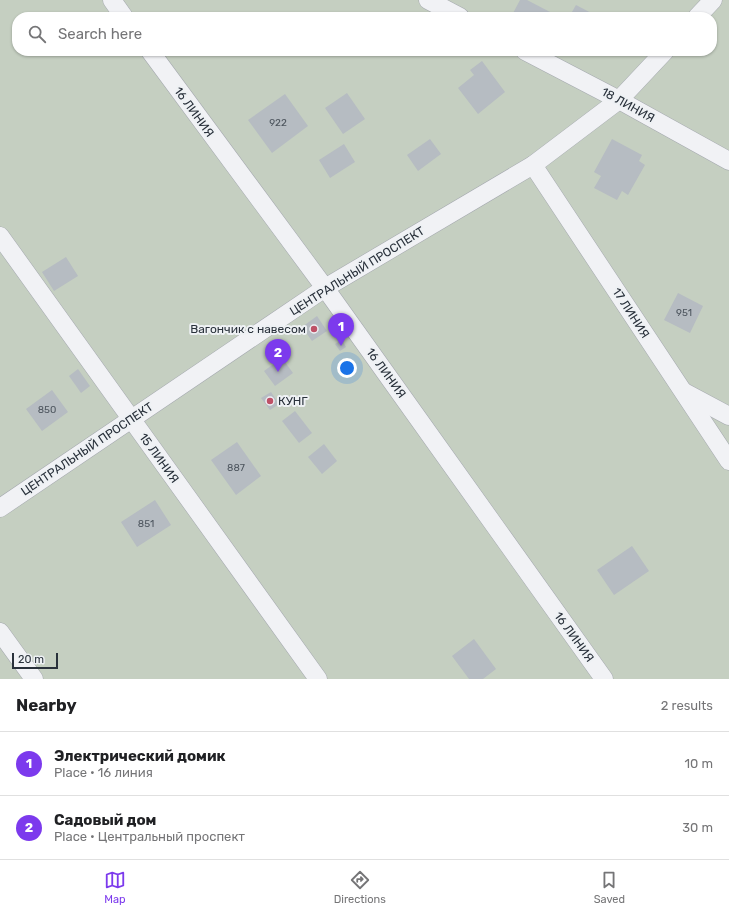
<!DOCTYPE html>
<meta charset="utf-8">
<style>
body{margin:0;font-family:Rubik,sans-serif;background:#f6f6f6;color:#202124}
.scale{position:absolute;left:12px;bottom:10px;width:46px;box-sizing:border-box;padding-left:4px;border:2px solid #29313b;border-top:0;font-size:11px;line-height:14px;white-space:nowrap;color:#29313b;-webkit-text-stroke:3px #eef1f4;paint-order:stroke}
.you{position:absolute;left:347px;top:368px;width:14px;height:14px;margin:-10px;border:3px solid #fff;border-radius:50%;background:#1a73e8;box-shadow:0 0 0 6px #1a73e833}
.badge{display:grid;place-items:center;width:26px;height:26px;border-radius:50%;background:#7c3aed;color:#fff;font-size:13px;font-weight:700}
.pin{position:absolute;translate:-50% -33px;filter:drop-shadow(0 1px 2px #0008)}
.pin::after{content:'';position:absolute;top:21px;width:14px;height:12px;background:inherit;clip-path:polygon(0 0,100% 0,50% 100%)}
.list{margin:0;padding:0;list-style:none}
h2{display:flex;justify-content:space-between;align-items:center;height:52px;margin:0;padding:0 16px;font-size:17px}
h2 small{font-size:13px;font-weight:400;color:#757577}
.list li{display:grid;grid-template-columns:26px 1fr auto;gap:12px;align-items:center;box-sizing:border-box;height:64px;padding:0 16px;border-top:1px solid #e0e0e0}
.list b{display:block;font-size:15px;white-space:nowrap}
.list p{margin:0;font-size:13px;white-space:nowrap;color:#757577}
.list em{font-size:13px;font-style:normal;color:#757577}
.icon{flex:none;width:22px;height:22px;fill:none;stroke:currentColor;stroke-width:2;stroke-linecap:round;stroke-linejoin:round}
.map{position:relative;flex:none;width:729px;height:679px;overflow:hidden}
.search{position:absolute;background:#fff;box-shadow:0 1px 3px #0004;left:12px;right:12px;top:12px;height:44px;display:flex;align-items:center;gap:10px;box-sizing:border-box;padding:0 14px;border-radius:16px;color:#757577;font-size:15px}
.sheet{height:180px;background:#fff}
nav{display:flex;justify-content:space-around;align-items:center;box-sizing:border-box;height:56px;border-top:1px solid #e0e0e0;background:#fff;font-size:11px;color:#757577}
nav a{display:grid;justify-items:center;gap:2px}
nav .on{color:#7c3aed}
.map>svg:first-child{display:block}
.green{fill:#c5cfc1;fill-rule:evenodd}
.building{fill:#b6bcc2}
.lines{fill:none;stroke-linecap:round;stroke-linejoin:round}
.street-casing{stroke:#a5a9af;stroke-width:19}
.street{stroke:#f1f2f5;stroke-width:18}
.poi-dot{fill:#be5167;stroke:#eef1f4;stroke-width:1.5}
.labels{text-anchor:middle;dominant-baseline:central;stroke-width:4;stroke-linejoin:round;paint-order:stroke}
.number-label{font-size:10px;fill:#4c545d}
.street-label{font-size:12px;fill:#29313b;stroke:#eef1f4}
.poi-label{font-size:12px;fill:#29313b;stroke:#eef1f4;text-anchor:end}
</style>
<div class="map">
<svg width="729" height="679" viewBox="0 0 729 679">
<rect width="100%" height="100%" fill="#dfe2e6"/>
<!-- green -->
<path class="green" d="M0,0H729V679H0ZM17,17H712V51H17Z"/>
<!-- building -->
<g class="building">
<polygon points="520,0 527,0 552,13 550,17 511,17"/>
<polygon points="576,5 599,17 569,17"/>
<polygon points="482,61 505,92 478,114 458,88 474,75 470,70"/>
<polygon points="347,93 365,119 343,134 325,108"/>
<polygon points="285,94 308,126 272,153 248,120"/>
<polygon points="430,139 441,154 418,171 407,155"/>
<polygon points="612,139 642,155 639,161 645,165 628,195 622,191 617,200 594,188 601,176 594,172"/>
<polygon points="344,144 355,162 330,178 319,160"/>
<polygon points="66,257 78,276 54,291 42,272"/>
<polygon points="678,293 703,306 690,333 664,320"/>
<polygon points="317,316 327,331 312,341 302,327"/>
<polygon points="342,340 346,347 340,351 335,344"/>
<polygon points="282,358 293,373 275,386 264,371"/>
<polygon points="78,369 90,386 81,393 69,376"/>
<polygon points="52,390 68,412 42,431 26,409"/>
<polygon points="271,392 279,404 270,410 261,398"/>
<polygon points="295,411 312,433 299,443 282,421"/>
<polygon points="237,442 261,476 236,495 211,460"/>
<polygon points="324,444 337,461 322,474 308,457"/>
<polygon points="155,500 171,525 137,547 121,522"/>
<polygon points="632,546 649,571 614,595 597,570"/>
<polygon points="474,639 496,669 483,679 469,679 452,656"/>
</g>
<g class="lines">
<!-- street casing -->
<g class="street-casing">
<g id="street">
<polyline points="112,0 124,17"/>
<polyline points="428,0 460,17"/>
<polyline points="697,17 713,0"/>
<polyline points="150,51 325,288 604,679"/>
<polyline points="525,51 619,100 729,161"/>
<polyline points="533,165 729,461"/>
<polyline points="0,236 318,679"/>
<polyline points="684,392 729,416"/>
<polyline points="0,508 325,288 533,165 619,100 665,51"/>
<polyline points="0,632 34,679"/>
</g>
</g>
<!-- street -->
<use href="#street" class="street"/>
</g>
<!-- markers -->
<g class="poi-dot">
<circle cx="314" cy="329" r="4"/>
<circle cx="270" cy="401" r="4"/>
</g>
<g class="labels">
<!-- number labels -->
<g class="number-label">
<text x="278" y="123">922</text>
<text x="684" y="313">951</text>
<text x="47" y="410">850</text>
<text x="236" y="468">887</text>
<text x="146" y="524">851</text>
</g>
<!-- street labels -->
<g class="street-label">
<text transform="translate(628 105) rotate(29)">18 ЛИНИЯ</text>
<text transform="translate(194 112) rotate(54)">16 ЛИНИЯ</text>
<text transform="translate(357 271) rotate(-32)">ЦЕНТРАЛЬНЫЙ ПРОСПЕКТ</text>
<text transform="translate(631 313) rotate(57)">17 ЛИНИЯ</text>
<text transform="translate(386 373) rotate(54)">16 ЛИНИЯ</text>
<text transform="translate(87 449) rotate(-34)">ЦЕНТРАЛЬНЫЙ ПРОСПЕКТ</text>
<text transform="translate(159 458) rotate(54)">15 ЛИНИЯ</text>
<text transform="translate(574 637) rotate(54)">16 ЛИНИЯ</text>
</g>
<!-- poi labels -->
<g class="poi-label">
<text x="306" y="329">Вагончик с навесом</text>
<text x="278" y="401" text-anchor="start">КУНГ</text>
</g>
</g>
</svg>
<div class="scale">20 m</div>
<div class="you"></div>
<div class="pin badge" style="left:341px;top:346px">1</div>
<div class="pin badge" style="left:278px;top:372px">2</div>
<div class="search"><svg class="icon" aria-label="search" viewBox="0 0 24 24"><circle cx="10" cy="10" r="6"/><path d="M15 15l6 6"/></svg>Search here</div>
</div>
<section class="sheet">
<h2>Nearby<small>2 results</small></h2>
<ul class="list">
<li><span class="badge">1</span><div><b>Электрический домик</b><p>Place · 16 линия</p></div><em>10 m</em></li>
<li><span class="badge">2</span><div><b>Садовый дом</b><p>Place · Центральный проспект</p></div><em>30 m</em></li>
</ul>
</section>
<nav>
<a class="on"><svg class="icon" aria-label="map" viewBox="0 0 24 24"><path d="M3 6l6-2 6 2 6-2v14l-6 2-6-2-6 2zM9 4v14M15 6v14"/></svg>Map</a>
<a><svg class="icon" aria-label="directions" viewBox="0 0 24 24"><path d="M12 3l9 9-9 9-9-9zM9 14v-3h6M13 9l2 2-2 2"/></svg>Directions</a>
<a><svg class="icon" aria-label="saved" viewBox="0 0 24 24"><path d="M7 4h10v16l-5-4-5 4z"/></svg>Saved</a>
</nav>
